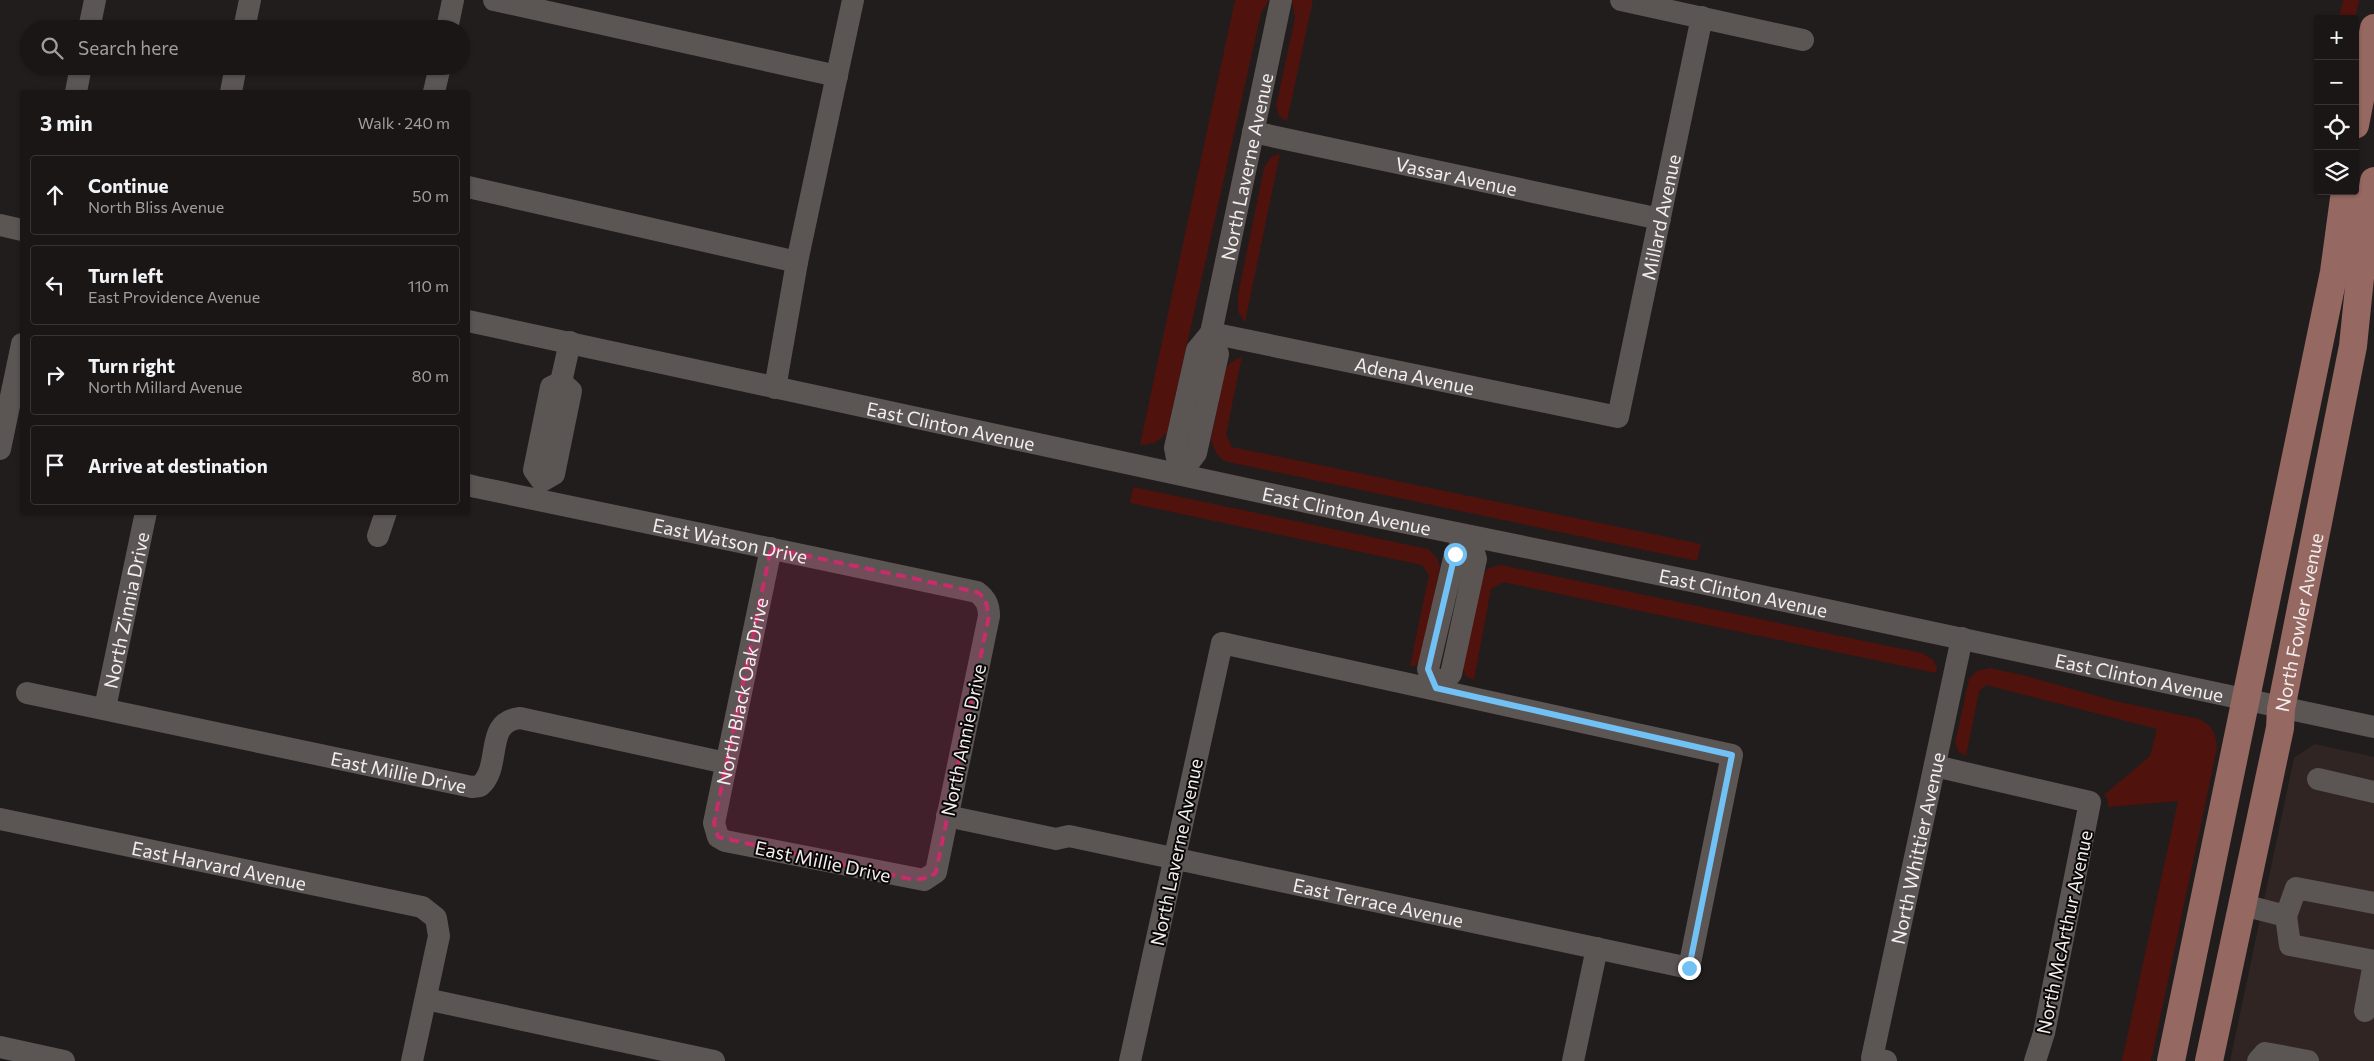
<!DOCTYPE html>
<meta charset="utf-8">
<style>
body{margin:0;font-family:Commissioner,sans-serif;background:#262322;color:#f1f3f6}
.controls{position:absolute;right:15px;top:15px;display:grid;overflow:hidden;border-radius:5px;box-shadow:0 1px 4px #0004}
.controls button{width:45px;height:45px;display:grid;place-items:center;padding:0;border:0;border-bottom:1px solid #373534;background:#191615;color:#f1f3f6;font:25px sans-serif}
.stop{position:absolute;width:15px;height:15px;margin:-11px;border:4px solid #72c1f5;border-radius:50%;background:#fff}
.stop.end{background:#72c1f5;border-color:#fff;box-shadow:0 1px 5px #0008}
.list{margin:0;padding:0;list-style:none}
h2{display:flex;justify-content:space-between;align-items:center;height:65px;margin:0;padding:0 20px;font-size:21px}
h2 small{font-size:16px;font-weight:400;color:#9f9fa0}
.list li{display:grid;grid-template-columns:32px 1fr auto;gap:15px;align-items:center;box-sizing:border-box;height:80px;margin:0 10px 10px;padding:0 10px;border:1px solid #373534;border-radius:5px}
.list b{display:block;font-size:19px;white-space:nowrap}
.list p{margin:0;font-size:16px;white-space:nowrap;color:#9f9fa0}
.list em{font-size:16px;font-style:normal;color:#9f9fa0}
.icon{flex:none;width:28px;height:28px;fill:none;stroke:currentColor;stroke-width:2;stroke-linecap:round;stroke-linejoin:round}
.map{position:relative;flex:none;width:2374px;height:1061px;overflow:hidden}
.search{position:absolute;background:#191615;box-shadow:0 1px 4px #0004;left:20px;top:20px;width:450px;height:55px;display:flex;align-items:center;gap:12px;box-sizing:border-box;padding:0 18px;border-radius:28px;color:#9f9fa0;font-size:19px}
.panel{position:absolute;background:#191615;box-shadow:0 1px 4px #0004;left:20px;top:90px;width:450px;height:425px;border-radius:5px}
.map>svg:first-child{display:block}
.built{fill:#302523}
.green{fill:#50120c}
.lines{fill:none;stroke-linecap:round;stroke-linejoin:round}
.minor{stroke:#5b5554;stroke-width:22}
.major{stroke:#966862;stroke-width:28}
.route{stroke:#72c1f5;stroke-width:6}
.marked{fill:#c72d6a;fill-opacity:0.2;stroke:#c72d6a;stroke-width:4;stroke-dasharray:10 6;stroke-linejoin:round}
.labels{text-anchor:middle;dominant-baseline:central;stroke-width:4;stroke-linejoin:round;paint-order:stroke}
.street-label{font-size:19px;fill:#f2eeee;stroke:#090707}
</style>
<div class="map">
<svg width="2374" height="1061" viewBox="0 0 2374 1061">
<rect width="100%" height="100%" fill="#211d1c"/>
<!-- built -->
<polygon class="built" points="2315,744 2374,757 2374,1061 2230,1061 2294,758"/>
<!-- green -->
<g class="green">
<polygon points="1235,0 1269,0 1261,13 1167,433 1155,443 1140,445"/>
<polygon points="1292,0 1313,0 1287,121 1279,116 1276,106 1295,18"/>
<polygon points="2343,0 2359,0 2355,19 2339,19"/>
<polygon points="1280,154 1245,322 1238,312 1238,295 1264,168 1271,157"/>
<polygon points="1242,356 1226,435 1232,447 1701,544 1697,561 1224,461 1216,453 1211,440 1224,372 1230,363"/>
<polygon points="1133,487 1428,549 1437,558 1440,567 1421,660 1415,666 1410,666 1429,575 1422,565 1130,503"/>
<polygon points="1501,565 1922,653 1932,659 1937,667 1936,673 1503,582 1491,589 1474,680 1465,676 1463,667 1482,575 1489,568"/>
<path d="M1990,668L2022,675L2115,701L2199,719C2212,726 2216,732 2217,748L2151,1061H2122L2178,801L2108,807V799L2104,795L2150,756L2157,729L1986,685L1979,691L1966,756L1959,752L1955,743L1969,679L1977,671Z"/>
</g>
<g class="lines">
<!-- minor -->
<g class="minor">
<polyline points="494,0 837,76"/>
<polyline points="1621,0 1803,40"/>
<polyline points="89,29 95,0"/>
<polyline points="244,29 250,0"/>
<polyline points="447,29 453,0"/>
<polyline points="76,92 81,66"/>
<polyline points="231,92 236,66"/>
<polyline points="434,92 440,66"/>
<path id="s1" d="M1253,132L1660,219"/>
<polyline points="468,187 797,262"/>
<polyline points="0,225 22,230"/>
<path id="s2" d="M468,321L1353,512L1701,583L2374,727"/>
<path id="s3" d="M1211,333L1618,417L1702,17"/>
<polygon points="561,382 571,391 554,474 542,481 534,470 551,387"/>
<polyline points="561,382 570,342"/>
<polyline points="775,388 797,262 853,0"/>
<polyline points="0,449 22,344"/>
<path id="s4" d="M1180,474L1196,453L1218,354L1211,333L1281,0"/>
<polyline points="1180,474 1175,448 1197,350 1211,333"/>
<path id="s5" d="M468,485L476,487C644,521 810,557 977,592C986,599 989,605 989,616L936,872L924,880L725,841L718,837L714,823L771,548"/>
<polyline points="378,536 386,512"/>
<polygon points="1469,536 1476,559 1451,674 1436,688 1428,669 1455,554"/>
<path id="s6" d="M27,693L472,787L480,786C503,766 483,722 520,718L726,763"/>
<path id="s7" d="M105,708L146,512"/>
<polyline points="1935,766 2090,802 2044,1033 2035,1061"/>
<polyline points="2318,779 2374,792"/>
<path id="s8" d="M947,816L1056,839L1069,836L1689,968L1732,755L1222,643L1130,1061"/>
<path id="s9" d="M0,819L422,907L436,918L439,936L412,1061"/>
<polyline points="2243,905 2286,916 2296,888 2374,903"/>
<polyline points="2286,916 2290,945 2374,961"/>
<polyline points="426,999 714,1061"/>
<polyline points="2365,1011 2374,963"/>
<polyline points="0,1047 64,1061"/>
<polyline points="1573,1061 1597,948"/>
<path id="s10" d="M1886,1061L1872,1058L1962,638"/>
<polyline points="2258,1061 2265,1053 2308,1061"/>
</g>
<!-- major -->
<g class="major">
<polyline points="2355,125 2374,28"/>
<polyline points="2171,1061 2334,272 2345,191"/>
<path id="s11" d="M2209,1061L2280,728L2281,709L2353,346L2362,258L2374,181"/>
</g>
</g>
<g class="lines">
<!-- route -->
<polyline class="route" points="1455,554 1428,669 1436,688 1732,755 1689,968"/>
</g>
<!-- marked area -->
<path class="marked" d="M771,548L977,592L985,598L989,616L936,872L931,877L915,880L718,837L714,823Z"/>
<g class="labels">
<!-- street labels -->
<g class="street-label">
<text stroke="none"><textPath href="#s4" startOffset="320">North Laverne Avenue</textPath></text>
<text stroke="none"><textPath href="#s1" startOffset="208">Vassar Avenue</textPath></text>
<text stroke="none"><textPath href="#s3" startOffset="620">Millard Avenue</textPath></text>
<text stroke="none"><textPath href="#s3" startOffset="208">Adena Avenue</textPath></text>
<text stroke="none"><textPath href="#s2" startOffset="494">East Clinton Avenue</textPath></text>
<text stroke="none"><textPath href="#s2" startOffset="899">East Clinton Avenue</textPath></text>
<text stroke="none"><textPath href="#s5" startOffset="268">East Watson Drive</textPath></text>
<text stroke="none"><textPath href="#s2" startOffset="1304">East Clinton Avenue</textPath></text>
<text stroke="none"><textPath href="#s7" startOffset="100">North Zinnia Drive</textPath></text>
<text stroke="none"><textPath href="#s11" startOffset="448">North Fowler Avenue</textPath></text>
<text stroke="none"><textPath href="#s2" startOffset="1709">East Clinton Avenue</textPath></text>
<text stroke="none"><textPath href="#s5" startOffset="1184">North Black Oak Drive</textPath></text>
<text transform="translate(963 740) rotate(-78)">North Annie Drive</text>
<text stroke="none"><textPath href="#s6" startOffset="380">East Millie Drive</textPath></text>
<text stroke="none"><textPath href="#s10" startOffset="229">North Whittier Avenue</textPath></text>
<text transform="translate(1176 852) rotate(-78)">North Laverne Avenue</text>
<text transform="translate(823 861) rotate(12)">East Millie Drive</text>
<text stroke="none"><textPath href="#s9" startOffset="224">East Harvard Avenue</textPath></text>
<text stroke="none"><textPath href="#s8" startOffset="441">East Terrace Avenue</textPath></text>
<text transform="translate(2064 932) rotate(-78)">North McArthur Avenue</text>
</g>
</g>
</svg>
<div class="controls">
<button>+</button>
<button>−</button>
<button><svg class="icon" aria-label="locate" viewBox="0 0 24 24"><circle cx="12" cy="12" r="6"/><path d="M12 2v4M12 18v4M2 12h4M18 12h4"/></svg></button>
<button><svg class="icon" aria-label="layers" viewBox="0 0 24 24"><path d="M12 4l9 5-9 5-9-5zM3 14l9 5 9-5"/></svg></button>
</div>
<div class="stop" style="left:1455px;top:554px"></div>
<div class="stop end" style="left:1689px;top:968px"></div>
<div class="search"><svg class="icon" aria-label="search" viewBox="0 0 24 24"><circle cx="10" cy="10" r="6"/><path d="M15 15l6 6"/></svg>Search here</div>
<section class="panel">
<h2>3 min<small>Walk · 240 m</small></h2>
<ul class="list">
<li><svg class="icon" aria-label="ahead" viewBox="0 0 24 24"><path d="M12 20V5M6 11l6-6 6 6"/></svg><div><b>Continue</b><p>North Bliss Avenue</p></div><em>50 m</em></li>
<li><svg class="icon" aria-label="left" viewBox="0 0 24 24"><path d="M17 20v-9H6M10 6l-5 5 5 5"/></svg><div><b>Turn left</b><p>East Providence Avenue</p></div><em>110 m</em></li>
<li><svg class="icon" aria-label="right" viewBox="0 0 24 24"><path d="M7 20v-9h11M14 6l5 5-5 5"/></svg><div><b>Turn right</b><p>North Millard Avenue</p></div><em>80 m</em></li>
<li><svg class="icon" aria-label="arrive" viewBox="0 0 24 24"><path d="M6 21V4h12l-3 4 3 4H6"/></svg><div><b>Arrive at destination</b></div></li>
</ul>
</section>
</div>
